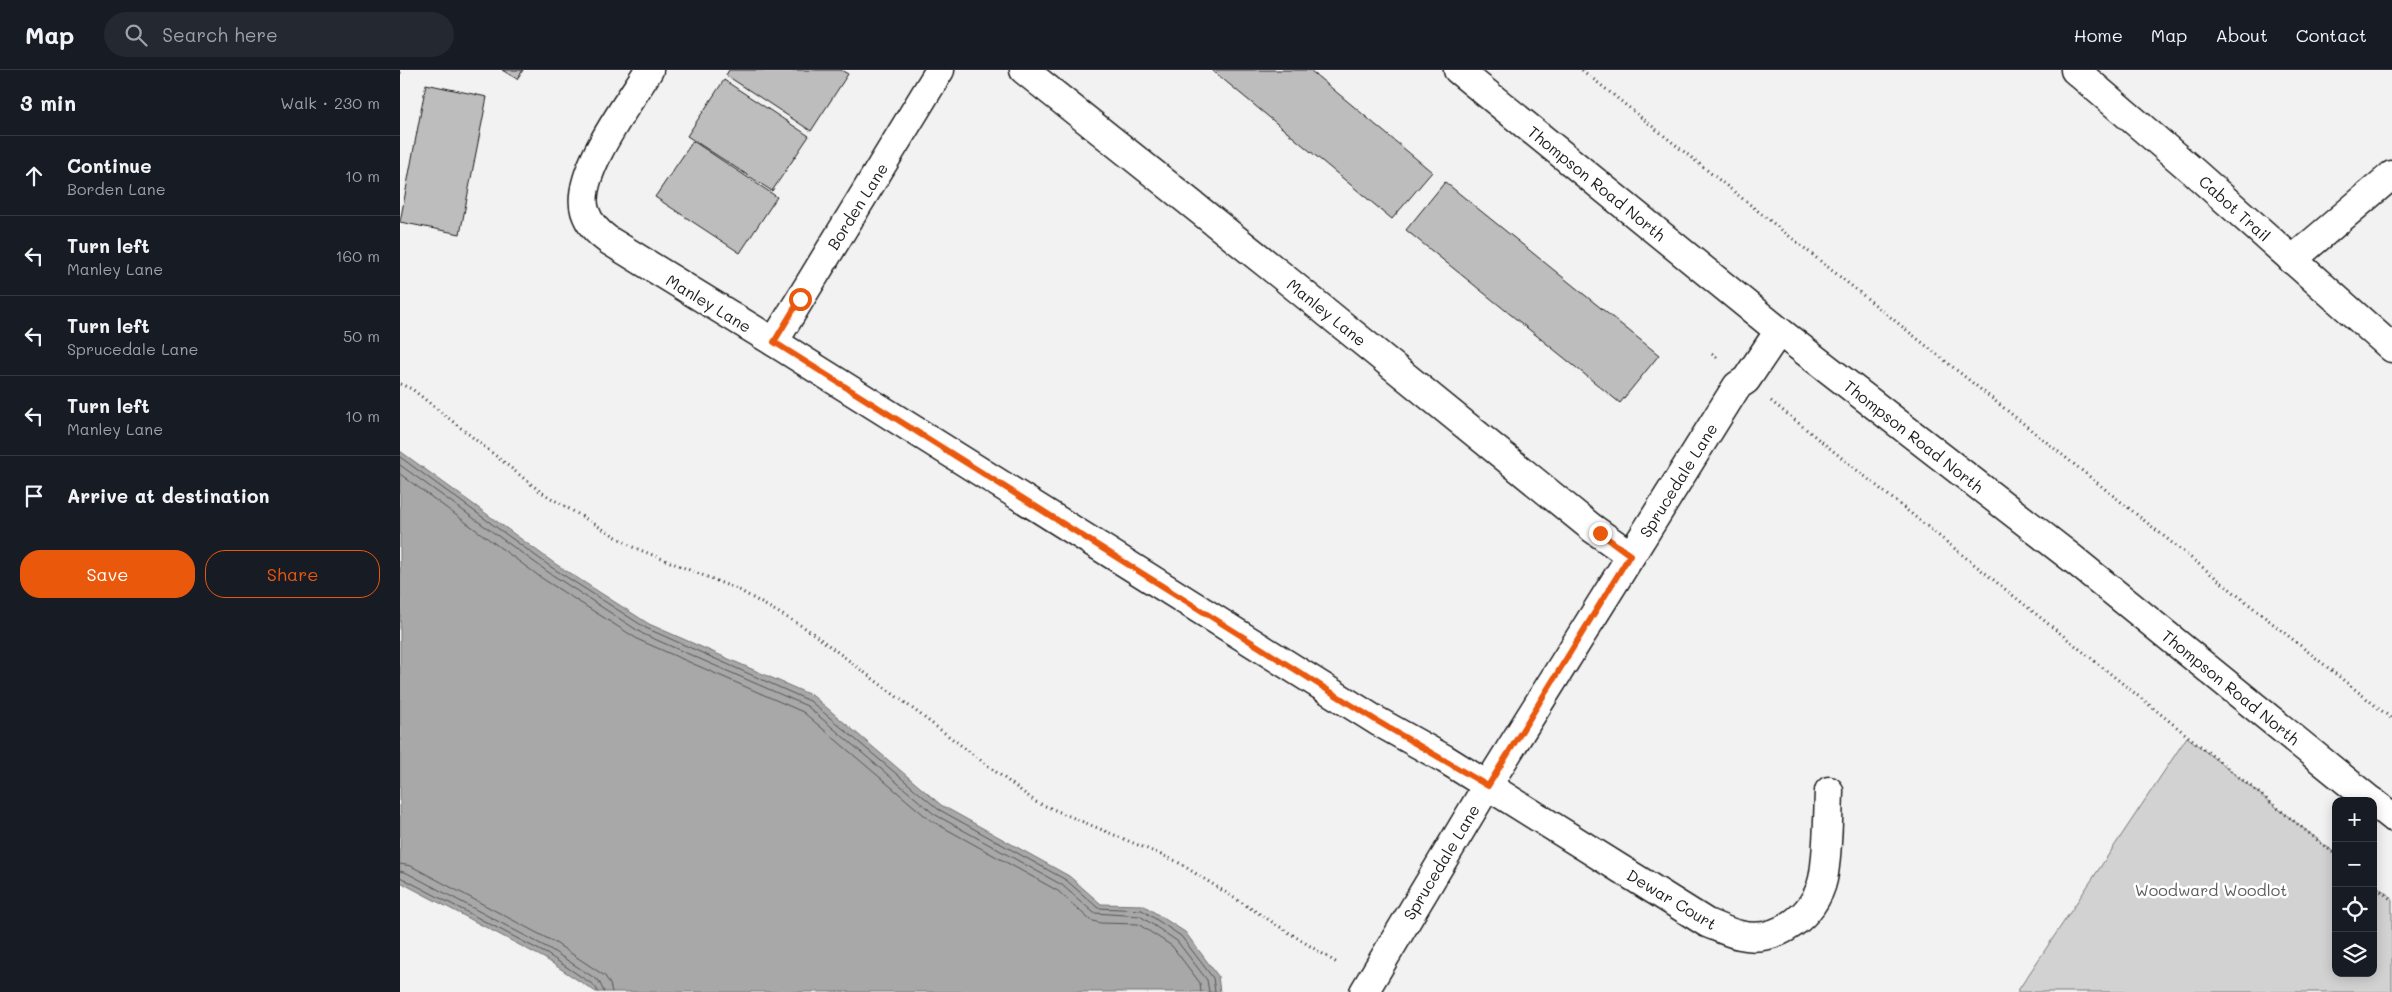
<!DOCTYPE html>
<meta charset="utf-8">
<style>
body{margin:0;font-family:Mali,sans-serif;background:#242831;color:#f1f3f6}
.controls{position:absolute;right:15px;bottom:15px;display:grid;overflow:hidden;border-radius:10px;box-shadow:0 2px 12px #0003}
.controls button{width:45px;height:45px;display:grid;place-items:center;padding:0;border:0;border-bottom:1px solid #363941;background:#171b24;color:#f1f3f6;font:25px sans-serif}
.stop{position:absolute;width:15px;height:15px;margin:-11px;border:4px solid #ea580c;border-radius:50%;background:#fff}
.stop.end{background:#ea580c;border-color:#fff;box-shadow:0 1px 5px #0008}
.list{margin:0;padding:0;list-style:none}
h2{display:flex;justify-content:space-between;align-items:center;height:65px;margin:0;padding:0 20px;font-size:21px}
h2 small{font-size:16px;font-weight:400;color:#9ea1a6}
.list li{display:grid;grid-template-columns:32px 1fr auto;gap:15px;align-items:center;box-sizing:border-box;height:80px;padding:0 20px;border-top:1px solid #363941}
.list b{display:block;font-size:19px;white-space:nowrap}
.list p{margin:0;font-size:16px;white-space:nowrap;color:#9ea1a6}
.list em{font-size:16px;font-style:normal;color:#9ea1a6}
.actions{display:flex;gap:10px;padding:15px 20px}
.actions a{flex:1;padding:11px 0;border:1px solid #ea580c;border-radius:20px;text-align:center;font-size:18px;color:#ea580c}
.actions .main{background:#ea580c;color:#fff}
.icon{flex:none;width:28px;height:28px;fill:none;stroke:currentColor;stroke-width:2;stroke-linecap:round;stroke-linejoin:round}
.map{position:relative;flex:none;width:1992px;height:922px;overflow:hidden}
header{display:flex;align-items:center;gap:30px;box-sizing:border-box;height:70px;padding:0 25px;background:#171b24;border-bottom:1px solid #363941}
header strong{font-size:24px}
nav{display:flex;gap:28px;margin-inline-start:auto;font-size:18px}
.search{width:350px;height:45px;background:#242831;display:flex;align-items:center;gap:12px;box-sizing:border-box;padding:0 18px;border-radius:28px;color:#9ea1a6;font-size:19px}
main{display:flex}
aside{flex:1;background:#171b24}
.map>svg:first-child{display:block}
.green{fill:#d2d2d2;stroke:#777}
.water{fill:#a8a8a8;stroke:#707070}
.lines{fill:none;stroke-linecap:round;stroke-linejoin:round}
.shore{stroke:#545454;stroke-width:1}
.building{fill:#bdbdbd;stroke:#1c1c1c}
.minor-casing{stroke:#1c1c1c;stroke-width:31}
.secondary-casing{stroke:#1c1c1c;stroke-width:31}
.path{stroke:#1c1c1c;stroke-width:3;stroke-dasharray:1 4;stroke-linecap:butt}
.minor{stroke:#fff;stroke-width:28}
.secondary{stroke:#fff;stroke-width:28}
.route{stroke:#ea580c;stroke-width:6}
.labels{text-anchor:middle;dominant-baseline:central;stroke-width:5;stroke-linejoin:round;paint-order:stroke}
.street-label{font-size:16px;fill:#1c1c1c;stroke:#fff}
.park-label{font-size:16px;fill:#5c5c5c;stroke:#fff}
</style>
<header>
<strong>Map</strong>
<div class="search"><svg class="icon" aria-label="search" viewBox="0 0 24 24"><circle cx="10" cy="10" r="6"/><path d="M15 15l6 6"/></svg>Search here</div>
<nav><a>Home</a><a>Map</a><a>About</a><a>Contact</a></nav>
</header>
<main>
<aside>
<h2>3 min<small>Walk · 230 m</small></h2>
<ul class="list">
<li><svg class="icon" aria-label="ahead" viewBox="0 0 24 24"><path d="M12 20V5M6 11l6-6 6 6"/></svg><div><b>Continue</b><p>Borden Lane</p></div><em>10 m</em></li>
<li><svg class="icon" aria-label="left" viewBox="0 0 24 24"><path d="M17 20v-9H6M10 6l-5 5 5 5"/></svg><div><b>Turn left</b><p>Manley Lane</p></div><em>160 m</em></li>
<li><svg class="icon" aria-label="left" viewBox="0 0 24 24"><path d="M17 20v-9H6M10 6l-5 5 5 5"/></svg><div><b>Turn left</b><p>Sprucedale Lane</p></div><em>50 m</em></li>
<li><svg class="icon" aria-label="left" viewBox="0 0 24 24"><path d="M17 20v-9H6M10 6l-5 5 5 5"/></svg><div><b>Turn left</b><p>Manley Lane</p></div><em>10 m</em></li>
<li><svg class="icon" aria-label="arrive" viewBox="0 0 24 24"><path d="M6 21V4h12l-3 4 3 4H6"/></svg><div><b>Arrive at destination</b></div></li>
</ul>
<div class="actions"><a class="main">Save</a><a>Share</a></div>
</aside>
<div class="map">
<svg width="1992" height="922" viewBox="0 0 1992 922">
<rect width="100%" height="100%" fill="#f2f2f2"/>
<filter id="ink" filterUnits="userSpaceOnUse"><feTurbulence type="fractalNoise" baseFrequency=".02" numOctaves="2"/><feDisplacementMap in="SourceGraphic" scale="10" xChannelSelector="R" yChannelSelector="G"/><feConvolveMatrix kernelMatrix="1 2 1 2 8 2 1 2 1" color-interpolation-filters="sRGB"/></filter>
<g filter="url(#ink)">
<!-- green -->
<polygon class="green" points="1787,667 1936,784 1936,903 1973,903 1973,813 1992,828 1992,922 1617,922"/>
<!-- water -->
<polygon class="water" points="0,381 154,493 249,554 413,626 541,735 669,806 701,834 743,835 785,862 818,906 820,922 196,922 144,888 0,812"/>
<g class="lines">
<!-- shore -->
<g class="shore">
<polyline points="0,387 151,497 246,558 410,631 538,739 666,810 698,838 742,840 781,866 813,908 815,922"/>
<polyline points="0,395 148,502 243,564 407,636 534,744 662,815 694,843 740,846 777,871 807,910 809,922"/>
<polyline points="0,404 143,509 239,570 403,642 530,750 658,821 690,850 700,853 738,854 772,876 800,913 801,922"/>
<polyline points="0,794 11,796 154,872 205,906 210,914 212,922"/>
<polyline points="0,801 7,803 150,879 199,911 204,922"/>
<polyline points="0,807 147,884 195,916 198,922"/>
</g>
</g>
<!-- building -->
<g class="building">
<polygon points="102,0 123,0 117,9"/>
<polygon points="329,0 441,0 448,4 411,61 326,5"/>
<polygon points="812,0 910,0 1032,102 992,149"/>
<polygon points="324,10 409,66 372,121 287,66"/>
<polygon points="26,14 87,27 60,164 0,152"/>
<polygon points="293,71 377,127 340,183 255,127"/>
<polygon points="1045,112 1259,285 1220,333 1006,160"/>
</g>
<g class="lines">
<!-- minor casing -->
<g class="minor-casing">
<g id="minor">
<path d="M249,0C230,31 174,104 185,141C189,154 197,162 208,170L374,272L977,651L1045,689L1307,853C1318,857 1329,863 1340,865C1377,874 1415,845 1423,809C1428,785 1428,747 1429,721"/>
<polyline points="624,0 877,202 1192,458 1230,485"/>
<polyline points="1675,0 1794,102 1992,278"/>
<polyline points="1892,190 1992,105"/>
<polyline points="374,272 540,0"/>
<polyline points="964,922 1087,716 1337,316 1346,310 1379,261"/>
</g>
</g>
<!-- secondary casing -->
<g class="secondary-casing">
<g id="secondary">
<polyline points="1058,0 1379,261 1673,489 1971,731"/>
<polyline points="1973,732 1992,747"/>
</g>
</g>
<!-- path -->
<g class="path">
<polyline points="1182,0 1992,649"/>
<polyline points="0,3 2,0"/>
<polyline points="1312,284 1319,289"/>
<polyline points="0,314 12,319 141,422 233,477 339,520 407,559 636,732 776,791 937,893"/>
<polyline points="1371,331 1936,785"/>
<polyline points="1973,815 1992,830"/>
</g>
<!-- minor -->
<use href="#minor" class="minor"/>
<!-- secondary -->
<use href="#secondary" class="secondary"/>
</g>
</g>
<g class="lines" filter="url(#ink)">
<!-- route -->
<polyline class="route" points="400,229 374,272 977,651 1088,716 1230,485 1200,463"/>
</g>
<g class="labels">
<!-- street labels -->
<g class="street-label">
<text transform="translate(1197 113) rotate(39)">Thompson Road North</text>
<text transform="translate(457 136) rotate(-58)">Borden Lane</text>
<text transform="translate(1835 138) rotate(42)">Cabot Trail</text>
<text transform="translate(309 233) rotate(31)">Manley Lane</text>
<text transform="translate(927 242) rotate(39)">Manley Lane</text>
<text transform="translate(1514 366) rotate(38)">Thompson Road North</text>
<text transform="translate(1278 410) rotate(-58)">Sprucedale Lane</text>
<text transform="translate(1831 617) rotate(39)">Thompson Road North</text>
<text transform="translate(1041 792) rotate(-59)">Sprucedale Lane</text>
<text transform="translate(1272 829) rotate(31)">Dewar Court</text>
</g>
<!-- park labels -->
<g class="park-label">
<text x="1811" y="819">Woodward Woodlot</text>
</g>
</g>
</svg>
<div class="controls">
<button>+</button>
<button>−</button>
<button><svg class="icon" aria-label="locate" viewBox="0 0 24 24"><circle cx="12" cy="12" r="6"/><path d="M12 2v4M12 18v4M2 12h4M18 12h4"/></svg></button>
<button><svg class="icon" aria-label="layers" viewBox="0 0 24 24"><path d="M12 4l9 5-9 5-9-5zM3 14l9 5 9-5"/></svg></button>
</div>
<div class="stop" style="left:400px;top:229px"></div>
<div class="stop end" style="left:1200px;top:463px"></div>
</div>
</main>
